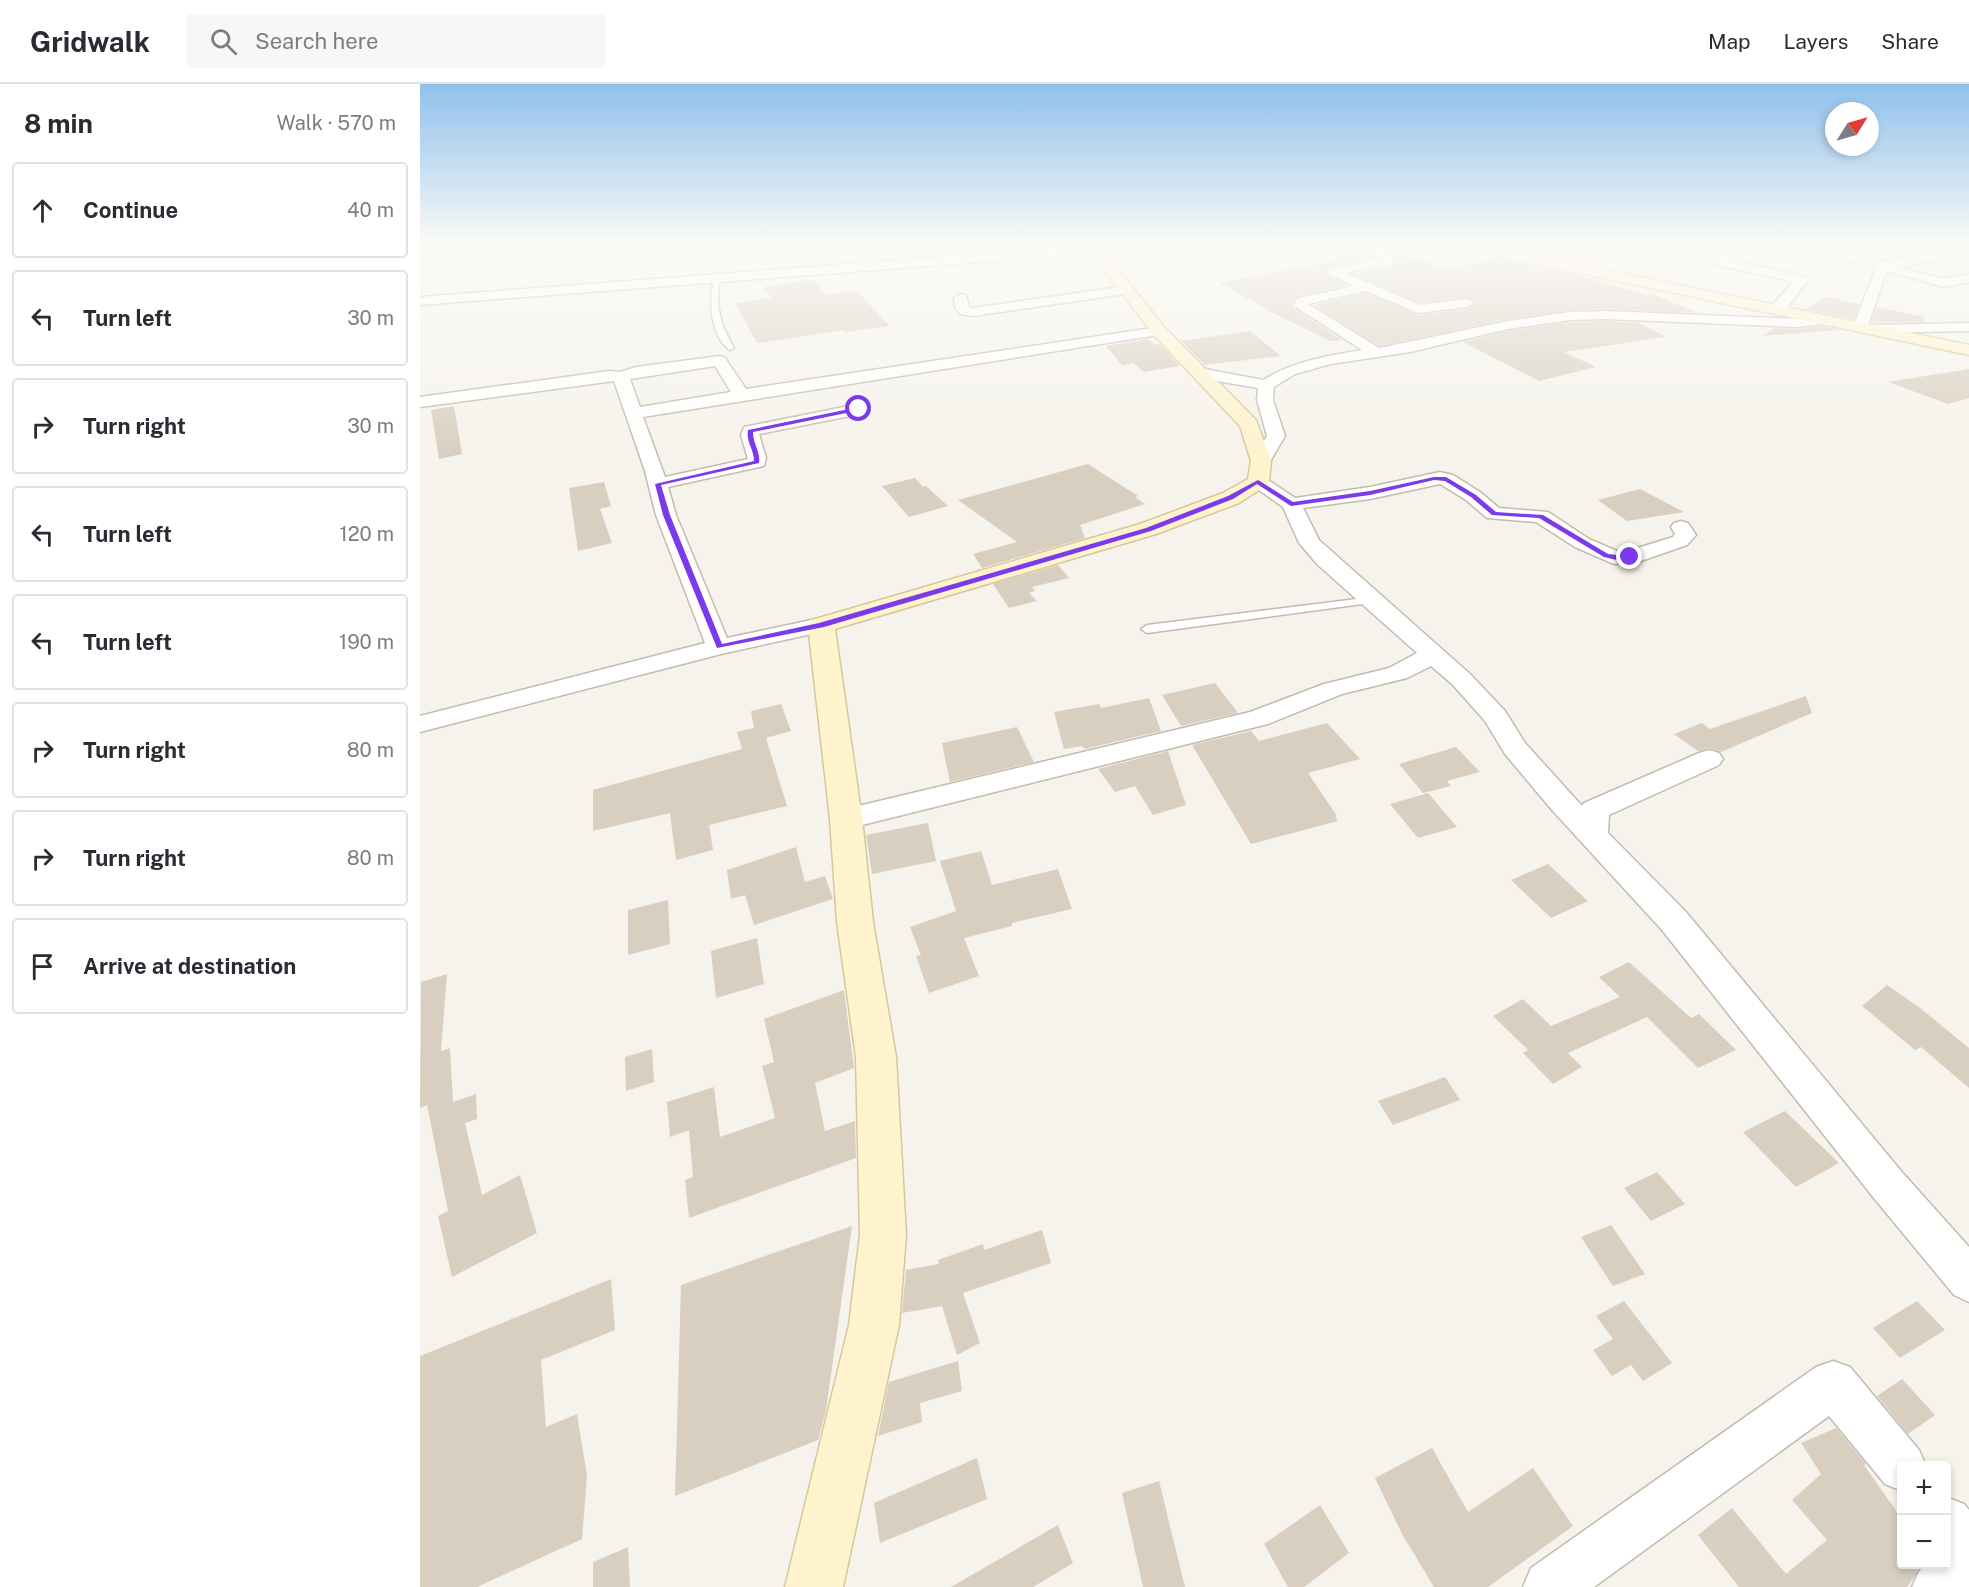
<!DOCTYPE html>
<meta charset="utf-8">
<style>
body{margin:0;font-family:"Public Sans",sans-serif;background:#f7f7f7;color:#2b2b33}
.controls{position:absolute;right:18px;bottom:18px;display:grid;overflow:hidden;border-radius:6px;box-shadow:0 3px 9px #0003}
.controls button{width:54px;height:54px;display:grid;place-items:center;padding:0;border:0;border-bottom:2px solid #e1e1e2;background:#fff;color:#2b2b33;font:30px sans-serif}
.compass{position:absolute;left:1405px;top:18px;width:54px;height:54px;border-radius:50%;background:#fff;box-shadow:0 3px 9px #0003;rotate:53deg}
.stop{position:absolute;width:18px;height:18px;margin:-14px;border:4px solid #7c3aed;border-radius:50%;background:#fff}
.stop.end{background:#7c3aed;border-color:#fff;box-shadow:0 2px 6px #0008}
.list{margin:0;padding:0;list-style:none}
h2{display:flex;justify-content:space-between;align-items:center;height:78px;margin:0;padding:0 24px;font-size:26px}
h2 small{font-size:20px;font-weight:400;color:#7c7c81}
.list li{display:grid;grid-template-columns:39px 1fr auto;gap:18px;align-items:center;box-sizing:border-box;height:96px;margin:0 12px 12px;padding:0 12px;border:2px solid #e1e1e2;border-radius:6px}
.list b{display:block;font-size:22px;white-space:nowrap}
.list em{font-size:20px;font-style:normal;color:#7c7c81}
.icon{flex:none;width:33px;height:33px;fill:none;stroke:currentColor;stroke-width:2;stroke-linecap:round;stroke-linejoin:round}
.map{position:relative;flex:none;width:1549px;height:1503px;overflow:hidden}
header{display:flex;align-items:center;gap:36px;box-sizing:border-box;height:84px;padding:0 30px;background:#fff;border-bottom:2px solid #e1e1e2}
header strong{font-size:28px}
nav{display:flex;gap:33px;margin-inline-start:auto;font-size:21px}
.search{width:420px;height:54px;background:#f7f7f7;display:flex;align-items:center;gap:15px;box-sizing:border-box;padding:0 21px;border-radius:6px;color:#7c7c81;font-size:22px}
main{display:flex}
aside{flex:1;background:#fff}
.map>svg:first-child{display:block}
.building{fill:#d8cfc1}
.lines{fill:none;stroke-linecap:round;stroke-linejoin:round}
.lane-casing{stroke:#c2bbae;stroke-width:3}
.street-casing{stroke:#c2bbae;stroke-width:3}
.secondary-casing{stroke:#d6c79b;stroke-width:3}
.lane{fill:#fff;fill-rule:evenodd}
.street{fill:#fff;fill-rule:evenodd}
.secondary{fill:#fff3cd;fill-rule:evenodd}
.route{fill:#7c3aed}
</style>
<header>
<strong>Gridwalk</strong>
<div class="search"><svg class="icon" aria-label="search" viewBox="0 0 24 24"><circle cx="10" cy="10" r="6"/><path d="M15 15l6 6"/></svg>Search here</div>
<nav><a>Map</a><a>Layers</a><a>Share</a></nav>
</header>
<main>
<aside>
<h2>8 min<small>Walk · 570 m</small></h2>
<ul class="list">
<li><svg class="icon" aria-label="ahead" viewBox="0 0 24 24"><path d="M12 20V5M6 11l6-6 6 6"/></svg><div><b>Continue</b></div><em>40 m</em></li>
<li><svg class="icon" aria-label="left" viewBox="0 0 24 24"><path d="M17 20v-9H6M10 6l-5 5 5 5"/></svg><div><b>Turn left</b></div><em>30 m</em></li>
<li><svg class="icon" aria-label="right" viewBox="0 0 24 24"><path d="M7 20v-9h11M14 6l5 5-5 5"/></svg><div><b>Turn right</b></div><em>30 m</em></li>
<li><svg class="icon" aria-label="left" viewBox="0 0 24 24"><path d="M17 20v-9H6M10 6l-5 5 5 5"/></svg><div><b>Turn left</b></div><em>120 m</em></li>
<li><svg class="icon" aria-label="left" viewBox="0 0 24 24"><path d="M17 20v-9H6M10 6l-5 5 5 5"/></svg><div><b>Turn left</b></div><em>190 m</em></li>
<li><svg class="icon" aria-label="right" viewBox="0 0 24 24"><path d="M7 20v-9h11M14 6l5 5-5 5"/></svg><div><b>Turn right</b></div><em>80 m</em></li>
<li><svg class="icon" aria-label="right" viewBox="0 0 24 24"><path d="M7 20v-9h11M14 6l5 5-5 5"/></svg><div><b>Turn right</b></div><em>80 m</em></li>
<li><svg class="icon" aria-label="arrive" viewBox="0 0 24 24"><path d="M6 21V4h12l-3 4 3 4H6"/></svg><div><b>Arrive at destination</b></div></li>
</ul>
</aside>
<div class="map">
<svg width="1549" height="1503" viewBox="0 0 1549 1503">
<rect width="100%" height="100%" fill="#f6f3ec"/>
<!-- building -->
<g class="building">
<polygon points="971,168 990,175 999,174 1029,186 1074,173 1161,192 1226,211 1231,210 1279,229 1186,225 1149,226 1088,235 959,262 894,221 946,209 998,231 1047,225 1056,220 1047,213 1000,219 934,190 973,182 977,177"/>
<polygon points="950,169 954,174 912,182 904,187 927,201 878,212 871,220 872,223 922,256 910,257 845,225 848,225 799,199 914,177 908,175"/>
<polygon points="393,196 407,211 437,207 470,242 426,248 424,246 337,259 315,219 352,214 343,203"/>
<polygon points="1406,213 1440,220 1434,235 1386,225"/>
<polygon points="1457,223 1504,233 1504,238 1451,238"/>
<polygon points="1186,237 1220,239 1246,253 1144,268 1176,283 1119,297 1043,258 1088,247 1149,238"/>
<polygon points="1402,242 1419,246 1342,252 1354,244 1376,245"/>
<polygon points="830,247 861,272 785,281 761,257"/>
<polygon points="728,255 736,261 740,260 760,282 724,288 713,279 702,281 686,262"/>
<polygon points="1549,285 1549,314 1528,320 1468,298"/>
<polygon points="34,322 42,370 19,375 11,326"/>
<polygon points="668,380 718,412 715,413 725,420 660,441 665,454 562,484 553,470 597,458 538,416"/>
<polygon points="495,394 503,403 506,402 528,422 489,433 462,402"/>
<polygon points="184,398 191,422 180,425 192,459 158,467 149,404"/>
<polygon points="1220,405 1264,428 1207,437 1178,416"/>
<polygon points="638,481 649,494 612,503 615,507 609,509 617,517 589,524 573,500"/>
<polygon points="795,599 818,629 761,642 742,611"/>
<polygon points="1386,612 1392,629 1301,668 1290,664 1278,667 1254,650 1282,639 1290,645"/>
<polygon points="729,614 741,647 665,665 662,662 644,665 634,628 679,620 681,624"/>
<polygon points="361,620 371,647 346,654 367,722 289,741 293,766 256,776 250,729 173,747 173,706 322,665 317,648 334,644 331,627"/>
<polygon points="907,639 940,675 888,689 917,732 915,733 918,737 831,760 772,661 831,647 839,657"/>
<polygon points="597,643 614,678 530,698 522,659"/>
<polygon points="1036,663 1060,688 1027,697 1031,702 1003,709 979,680"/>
<polygon points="748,667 766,721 733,731 715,702 695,708 678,685"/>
<polygon points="1008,709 1037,743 998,754 970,720"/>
<polygon points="508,739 516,777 452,790 446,751"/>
<polygon points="376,763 385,798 405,792 413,815 334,841 325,811 311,815 307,786"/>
<polygon points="561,767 572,801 638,785 652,825 592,839 592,842 544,854 559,892 509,909 496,872 501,871 490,843 536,827 520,777"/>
<polygon points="1128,780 1168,817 1131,834 1091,796"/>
<polygon points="248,816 250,860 208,871 208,826"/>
<polygon points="337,854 344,900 296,914 291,867"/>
<polygon points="1209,878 1271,934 1279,930 1316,966 1278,984 1227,933 1148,969 1162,983 1133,1000 1103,969 1108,966 1073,932 1103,915 1131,942 1200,913 1179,893"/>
<polygon points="27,890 21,967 30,964 33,1018 56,1010 57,1035 45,1039 62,1111 100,1091 117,1149 32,1193 18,1132 28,1127 7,1021 0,1024 1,898"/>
<polygon points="1467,901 1500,924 1549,964 1549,1004 1501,963 1495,966 1442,922"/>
<polygon points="424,906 434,984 395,999 405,1047 435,1037 436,1074 269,1134 265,1096 273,1093 269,1046 250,1053 247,1018 294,1003 300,1053 355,1034 342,982 354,978 344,935"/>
<polygon points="232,965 234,998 206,1007 205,973"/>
<polygon points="1025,993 1040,1016 973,1041 958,1017"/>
<polygon points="1365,1027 1419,1079 1376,1103 1323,1048"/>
<polygon points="1237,1088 1265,1120 1231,1137 1204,1104"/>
<polygon points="1191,1141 1225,1190 1193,1202 1161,1153"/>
<polygon points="432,1142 406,1326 398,1356 255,1412 261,1201"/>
<polygon points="622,1146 631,1179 543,1209 560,1259 537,1271 522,1222 482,1229 486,1186 519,1180 518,1176 563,1160 564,1166"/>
<polygon points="191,1195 195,1246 121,1276 126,1343 157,1330 167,1392 162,1455 57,1503 0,1503 0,1272"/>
<polygon points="1204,1217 1252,1279 1223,1297 1211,1281 1192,1292 1173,1266 1193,1255 1176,1232"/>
<polygon points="1497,1217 1525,1246 1480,1274 1453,1244"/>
<polygon points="538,1277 542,1307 500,1319 502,1338 458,1352 469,1298"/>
<polygon points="1482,1295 1515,1331 1488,1350 1457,1312"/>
<polygon points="1416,1344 1446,1380 1444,1381 1482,1435 1482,1480 1504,1480 1487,1503 1319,1503 1278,1451 1312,1424 1366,1490 1407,1456 1372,1416 1401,1390 1381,1359"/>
<polygon points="1012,1364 1048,1428 1113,1384 1153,1442 1068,1503 1014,1503 982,1450 955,1394"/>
<polygon points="557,1374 567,1415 460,1459 454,1419"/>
<polygon points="739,1397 765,1503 723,1503 702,1409"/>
<polygon points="900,1421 929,1469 884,1503 868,1503 844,1460"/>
<polygon points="638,1441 653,1479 613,1503 531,1503"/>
<polygon points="208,1463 210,1503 173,1503 173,1478"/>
</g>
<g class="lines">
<!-- lane casing -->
<g class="lane-casing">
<g id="lane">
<path d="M295,193L300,194C295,222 300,240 314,264L310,266C290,253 288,213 295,193Z"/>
<polygon points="953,513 959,516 957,518 727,549 721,545 727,541"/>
</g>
</g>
<!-- street casing -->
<g class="street-casing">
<g id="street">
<polygon points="663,162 679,162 681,165 675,169 0,221 0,213"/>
<path d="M960,162H980L966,168L975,177L973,180L926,189L1000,221L1047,215L1054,219L1047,223L998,229L946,207L888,220L959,264L1088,237L1149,228L1186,227L1376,235L1403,232L1410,236L1403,240L1376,243L1186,235L1149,236L1088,245L990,268L911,280L875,290L854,303L853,316L865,352L848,381H834L832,377L847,352L837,316L838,304L780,294L772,289L780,284L843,296C874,277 907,272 942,266L873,221L878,214L934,202L906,188L912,184L959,175L951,167Z"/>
<polygon points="1327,162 1345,162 1311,176 1387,193 1388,196 1363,229 1353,229 1351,223 1373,198 1294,180 1292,177"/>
<polygon points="1404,162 1432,162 1424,166 1464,178 1549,162 1549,169 1479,183 1524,195 1549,190 1549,198 1524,203 1467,187 1448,241 1549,239 1549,247 1448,249 1435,246 1433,243 1456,184 1404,168 1402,165"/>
<polygon points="707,202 712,203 714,206 712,209 553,232 540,230 535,223 534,214 541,210 546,211 549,223 553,224"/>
<path d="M739,243L746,247L744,250L223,333L245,393L328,375L321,351L324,343L439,320L445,321L447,325L445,329L339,350L346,374L344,382L248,403L256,431L307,554L401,534L409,536L413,541L409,546L301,570L0,648V632L285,559L236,431L225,387L194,297L0,323V313L189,287L200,288L216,283L300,272L305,274L326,305ZM295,282L311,308L220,323L210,295Z"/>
<polygon points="1020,388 1033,391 1060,408 1079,424 1128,428 1169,455 1197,467 1208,467 1253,453 1255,450 1251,443 1254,439 1261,437 1268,439 1276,451 1267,461 1218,478 1194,480 1155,463 1116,438 1067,434 1046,416 1020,400 950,415 883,424 899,456 1050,590 1085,627 1105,659 1162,722 1164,719 1279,669 1289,666 1299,669 1303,675 1299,681 1189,731 1188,749 1266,828 1481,1087 1549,1163 1549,1218 1534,1211 1453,1113 1242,846 1132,726 1085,670 1065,637 1032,600 1011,582 987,594 922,610 848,640 426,745 416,742 411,735 416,728 426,725 830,628 904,600 969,584 997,569 898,481 879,459 863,423 828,398 831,394 845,394 875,414 950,403"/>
<polygon points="1413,1277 1430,1283 1499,1366 1506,1382 1482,1382 1482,1407 1465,1400 1409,1332 1174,1503 1103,1503 1111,1484 1396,1283"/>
<path d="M1526,1413L1544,1420L1549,1426V1503H1492C1502,1480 1502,1480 1526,1480Z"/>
</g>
</g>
<!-- secondary casing -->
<g class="secondary-casing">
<g id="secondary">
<polygon points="666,162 679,162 745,244 836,336 851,377 849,398 845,402 819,419 736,450 415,545 442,735 453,838 476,973 486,1151 479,1241 423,1503 365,1503 429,1241 440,1151 436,973 417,838 410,735 388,541 392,536 720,440 803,409 828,395 831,377 820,342 733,250"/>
<polygon points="1044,162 1071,162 1549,261 1549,271 1050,166"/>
</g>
</g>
<!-- lane -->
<use href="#lane" class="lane"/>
<!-- street -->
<use href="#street" class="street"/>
<!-- secondary -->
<use href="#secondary" class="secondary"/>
</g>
<!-- sky -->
<linearGradient id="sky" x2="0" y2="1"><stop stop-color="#8fc1ec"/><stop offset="0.43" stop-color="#fbfaf6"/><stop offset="1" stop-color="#fbfaf6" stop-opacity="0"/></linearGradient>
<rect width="1549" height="373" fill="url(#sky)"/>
<!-- route -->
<path class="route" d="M439,323L441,326L333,348C333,360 341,369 339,379L241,401L250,431L302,560L399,539L726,444L808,412L838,396L873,418L950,407L1014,393H1026L1056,411L1076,428L1123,431L1188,470L1214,473L1201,477L1184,473L1119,434L1072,431L1051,413L1025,397L1014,396L950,411L871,422L837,400L813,415L731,447L404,543L297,564L243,431L235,400L334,377C334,365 326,359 328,346Z"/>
</svg>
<div class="controls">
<button>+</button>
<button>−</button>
</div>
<svg class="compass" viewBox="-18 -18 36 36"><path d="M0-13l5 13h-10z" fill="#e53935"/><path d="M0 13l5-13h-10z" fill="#7c7c81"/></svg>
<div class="stop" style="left:439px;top:325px"></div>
<div class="stop end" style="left:1210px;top:473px"></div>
</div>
</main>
